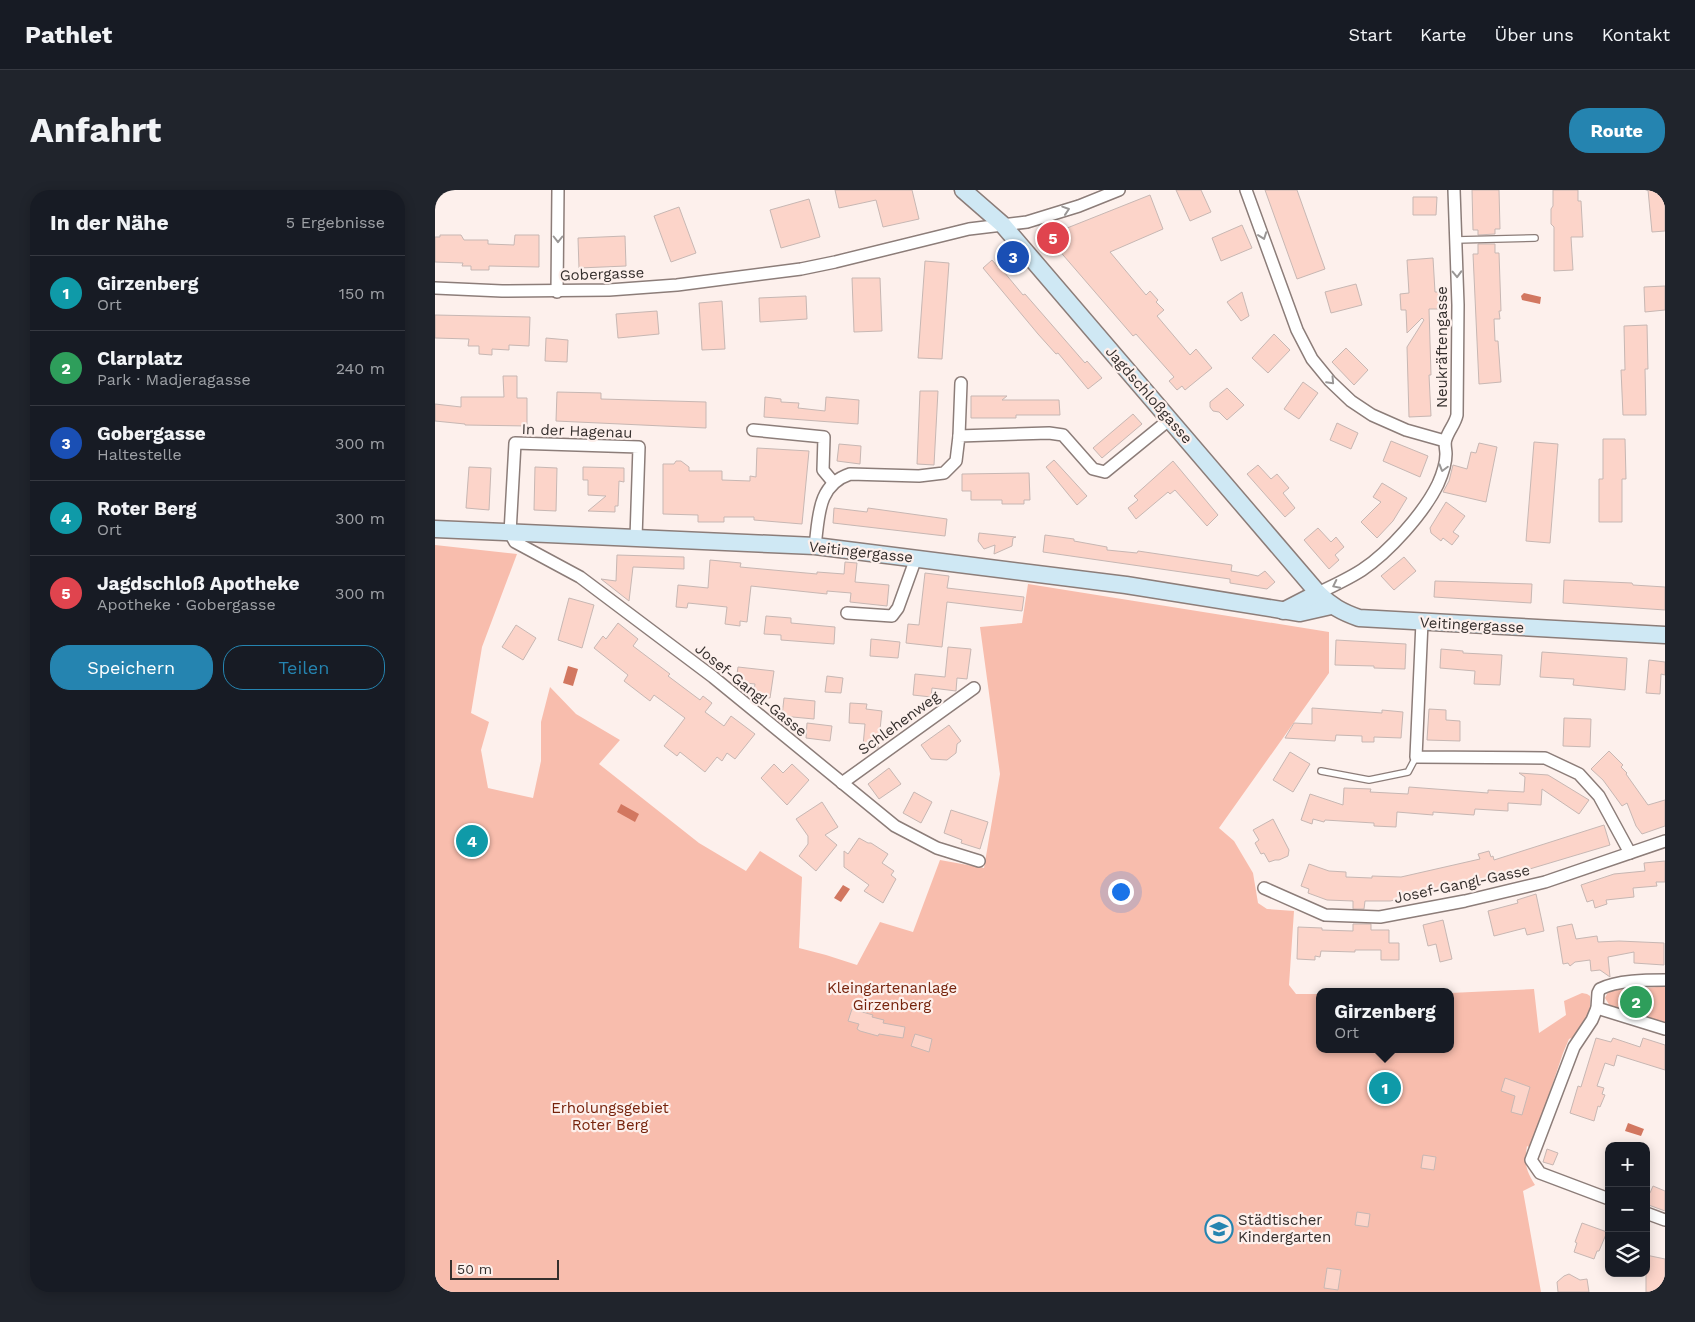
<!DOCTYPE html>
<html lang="de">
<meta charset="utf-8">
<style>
body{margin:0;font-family:"Work Sans",sans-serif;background:#20242c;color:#f1f3f6}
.controls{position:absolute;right:15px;bottom:15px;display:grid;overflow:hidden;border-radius:10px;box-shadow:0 2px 12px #0003}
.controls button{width:45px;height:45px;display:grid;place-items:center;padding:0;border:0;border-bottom:1px solid #363941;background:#171b24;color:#f1f3f6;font:25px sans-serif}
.scale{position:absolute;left:15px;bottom:12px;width:109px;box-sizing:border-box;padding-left:5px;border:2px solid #352f2d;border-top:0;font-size:14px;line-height:18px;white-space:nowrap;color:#352f2d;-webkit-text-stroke:4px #fdf0ec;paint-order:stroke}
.you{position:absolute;left:685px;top:701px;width:18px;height:18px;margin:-12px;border:4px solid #fff;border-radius:50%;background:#1a73e8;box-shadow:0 0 0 8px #1a73e833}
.badge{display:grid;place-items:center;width:32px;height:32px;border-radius:50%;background:#2584b0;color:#fff;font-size:16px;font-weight:700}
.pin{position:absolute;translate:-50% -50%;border:2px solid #fff;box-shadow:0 1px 5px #0006}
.popup{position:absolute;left:881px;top:798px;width:138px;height:65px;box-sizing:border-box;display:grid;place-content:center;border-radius:10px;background:#171b24;filter:drop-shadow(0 1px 4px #0005);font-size:16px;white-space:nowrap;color:#9ea1a6}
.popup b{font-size:19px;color:#f1f3f6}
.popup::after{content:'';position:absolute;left:50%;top:100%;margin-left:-10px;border:10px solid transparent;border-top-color:#171b24}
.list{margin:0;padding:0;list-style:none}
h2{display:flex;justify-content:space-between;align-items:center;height:65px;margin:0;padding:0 20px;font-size:21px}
h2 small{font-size:16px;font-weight:400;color:#9ea1a6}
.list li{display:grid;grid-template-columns:32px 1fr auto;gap:15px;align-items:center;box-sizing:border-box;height:75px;padding:0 20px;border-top:1px solid #363941}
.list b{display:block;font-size:19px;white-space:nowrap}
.list p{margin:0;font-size:16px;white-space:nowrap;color:#9ea1a6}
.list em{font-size:16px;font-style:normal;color:#9ea1a6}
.actions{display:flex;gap:10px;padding:15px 20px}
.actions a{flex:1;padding:11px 0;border:1px solid #2584b0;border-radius:20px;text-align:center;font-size:18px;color:#2584b0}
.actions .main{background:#2584b0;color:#fff}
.icon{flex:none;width:28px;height:28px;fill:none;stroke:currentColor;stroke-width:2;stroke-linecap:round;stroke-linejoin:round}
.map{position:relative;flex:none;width:1230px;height:1102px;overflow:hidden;border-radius:20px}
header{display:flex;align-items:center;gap:30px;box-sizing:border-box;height:70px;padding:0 25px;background:#171b24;border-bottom:1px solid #363941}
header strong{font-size:24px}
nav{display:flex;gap:28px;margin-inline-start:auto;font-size:18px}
.intro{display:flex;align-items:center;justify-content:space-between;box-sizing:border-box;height:120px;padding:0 30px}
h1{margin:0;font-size:35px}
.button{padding:12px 22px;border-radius:20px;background:#2584b0;color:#fff;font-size:18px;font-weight:700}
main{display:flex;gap:30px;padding:0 30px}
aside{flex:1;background:#171b24;border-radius:20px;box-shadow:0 2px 12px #0003}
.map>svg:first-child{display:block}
.green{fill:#f8bdad}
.water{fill:#d27760}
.building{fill:#fcd4c9;stroke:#c7b7b3}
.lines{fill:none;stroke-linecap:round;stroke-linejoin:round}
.lane-casing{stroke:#8c7d79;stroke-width:8}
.street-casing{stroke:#8c7d79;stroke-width:14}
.secondary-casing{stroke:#8c7d79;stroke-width:19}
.lane{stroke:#fff;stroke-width:5.5}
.street{stroke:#fff;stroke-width:11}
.secondary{stroke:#cfe8f4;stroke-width:16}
.oneway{stroke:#9a9796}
.labels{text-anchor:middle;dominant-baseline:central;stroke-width:4.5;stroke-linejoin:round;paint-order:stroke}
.street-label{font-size:15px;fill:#352f2d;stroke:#fdf0ec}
.park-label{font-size:15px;fill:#76230c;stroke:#fdf0ec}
.poi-label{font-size:15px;fill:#352f2d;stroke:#fdf0ec;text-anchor:start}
</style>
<header>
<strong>Pathlet</strong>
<nav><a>Start</a><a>Karte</a><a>Über uns</a><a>Kontakt</a></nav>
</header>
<div class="intro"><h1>Anfahrt</h1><a class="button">Route</a></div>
<main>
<aside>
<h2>In der Nähe<small>5 Ergebnisse</small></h2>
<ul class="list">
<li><span class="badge" style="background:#0f9aa8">1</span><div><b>Girzenberg</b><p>Ort</p></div><em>150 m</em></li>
<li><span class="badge" style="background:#2e9e5b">2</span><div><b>Clarplatz</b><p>Park · Madjeragasse</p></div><em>240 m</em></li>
<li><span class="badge" style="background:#1a4fb4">3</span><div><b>Gobergasse</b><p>Haltestelle</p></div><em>300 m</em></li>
<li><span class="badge" style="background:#0f9aa8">4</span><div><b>Roter Berg</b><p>Ort</p></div><em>300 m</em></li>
<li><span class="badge" style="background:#e0444e">5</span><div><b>Jagdschloß Apotheke</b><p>Apotheke · Gobergasse</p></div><em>300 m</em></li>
</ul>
<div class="actions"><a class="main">Speichern</a><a>Teilen</a></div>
</aside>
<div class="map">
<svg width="1230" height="1102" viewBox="0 0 1230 1102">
<rect width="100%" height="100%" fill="#fdf0ec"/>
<!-- green -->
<g class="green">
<path d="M0,355L82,364L47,457L36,523L54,532L46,560L53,598L98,608L106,571V532L115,497L141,524L185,550L164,574L264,653L311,681L325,661L367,687L364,758L391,765L422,775L445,732L478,742L505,670L549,678L565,584L545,437L587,433L593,394L894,442V483L784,638L799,651L818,683L823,713L832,719L859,721L854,795L861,804H885V859H1015V803L1099,799L1104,843L1131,825L1129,811L1147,803L1152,804L1155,806C1157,822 1150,843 1134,849L1128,863L1096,958L1092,956C1089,974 1091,980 1100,995L1088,1001L1106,1102H0Z"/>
<polygon points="1222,797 1230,797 1230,833 1175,816 1170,808 1173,802 1179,800"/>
</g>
<!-- water -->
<g class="water">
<polygon points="1089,103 1106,107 1105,114 1087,110 1086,106"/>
<polygon points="133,476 143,479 138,496 128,493"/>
<polygon points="186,614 204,624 200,632 182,622"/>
<polygon points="408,695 415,699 406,712 399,708"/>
<polygon points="1193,933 1209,939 1206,946 1190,941"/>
</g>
<!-- building -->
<g class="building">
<polygon points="400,0 477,0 484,29 448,37 441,10 404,18"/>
<polygon points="741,0 766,0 776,22 755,31"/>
<polygon points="830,0 862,0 890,79 862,89"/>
<polygon points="1037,0 1064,0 1065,39 1060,39 1060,44 1043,45 1043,40 1038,40"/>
<polygon points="1118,0 1143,0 1143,11 1146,11 1148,47 1136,47 1138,80 1119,81 1119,37 1116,34 1116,19 1118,16"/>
<polygon points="1213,0 1230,0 1230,41 1217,42"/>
<polygon points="715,5 728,39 675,62 711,105 715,101 723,110 721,112 729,120 722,126 755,165 761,159 777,178 750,200 747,196 742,200 734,191 739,187 701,144 698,146 616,51 617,44"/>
<polygon points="978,7 1002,7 1001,25 978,25"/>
<polygon points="374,9 385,47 346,58 335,20"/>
<polygon points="244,17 261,63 236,72 219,26"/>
<polygon points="807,35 817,58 786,71 777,48"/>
<polygon points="5,45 26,45 29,50 53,50 53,54 79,55 80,45 104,45 104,77 54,76 54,80 36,80 36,76 27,76 28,73 0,72 0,47 5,47"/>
<polygon points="190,46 191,76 144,78 143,48"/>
<polygon points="1043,54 1060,54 1060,63 1064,63 1066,121 1064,121 1065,129 1059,129 1060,151 1063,151 1066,192 1044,194 1038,64 1043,64"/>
<polygon points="998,68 1000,102 1006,102 1007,119 994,119 996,185 994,185 996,226 974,227 972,157 989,130 987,128 972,143 971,120 966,120 965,104 974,103 972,70"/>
<polygon points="557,70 563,77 564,76 588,105 590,104 650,173 652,171 667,188 653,199 623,163 621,164 603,144 548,78"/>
<polygon points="490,71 514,73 507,169 483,168"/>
<polygon points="417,88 445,88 447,141 419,142"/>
<polygon points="921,94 927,115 896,123 890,102"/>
<polygon points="1230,96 1230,120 1210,122 1209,97"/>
<polygon points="807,102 814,126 806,131 792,112"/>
<polygon points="371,106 372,129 325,132 324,108"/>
<polygon points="287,111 290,159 267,160 264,113"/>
<polygon points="222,121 224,144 183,148 181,124"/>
<polygon points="0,125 95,127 94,156 74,155 74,160 57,159 57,165 44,164 44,156 33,156 34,149 0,148"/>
<polygon points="1212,135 1213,179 1210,179 1211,225 1188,225 1186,180 1190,180 1189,136"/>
<polygon points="839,144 855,160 833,183 817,168"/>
<polygon points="111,148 133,150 132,172 110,171"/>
<polygon points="911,158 933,180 919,195 897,172"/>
<polygon points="68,186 82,186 82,208 92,208 92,236 30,235 30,234 0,231 0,214 26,217 26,207 69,207"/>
<polygon points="868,192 883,203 864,229 849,219"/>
<polygon points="792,198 809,215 792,230 784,222 778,221 775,217 775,212"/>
<polygon points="485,201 503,201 499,275 482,274"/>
<polygon points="122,202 166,203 166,209 271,212 271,238 121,231"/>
<polygon points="536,206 572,206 567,210 624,210 625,225 581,225 581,228 536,228"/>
<polygon points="330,207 346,209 346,212 364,213 363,218 390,221 391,207 424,210 423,234 329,227"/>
<polygon points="698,224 707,234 667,268 658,258"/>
<polygon points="902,233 923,243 916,259 895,250"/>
<polygon points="1168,249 1190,249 1191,289 1187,289 1187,332 1164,332 1164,289 1168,289"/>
<polygon points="956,251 993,266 985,287 948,271"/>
<polygon points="1099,252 1123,254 1115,353 1091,351"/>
<polygon points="1044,253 1062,257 1051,312 1008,302 1014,291 1018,275 1032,279 1036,262 1041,263"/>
<polygon points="404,254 426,256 425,274 402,271"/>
<polygon points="322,258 374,261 367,334 319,330 319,327 289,327 289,332 263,332 263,325 228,324 228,274 239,274 241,271 246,271 254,277 254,281 287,281 287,290 315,291 315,286 321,287"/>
<polygon points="619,270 652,306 642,315 611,277"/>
<polygon points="738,271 783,325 772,336 740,300 735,304 733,302 701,329 693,318 703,310 699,306"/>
<polygon points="823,275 836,289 842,284 854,298 848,303 860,318 850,327 812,284"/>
<polygon points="34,277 56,278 54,320 31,318"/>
<polygon points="100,277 122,278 121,321 99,320"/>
<polygon points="148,277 189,278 189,292 184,291 183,316 180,316 180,322 153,321 171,306 153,305 153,290 148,290"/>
<polygon points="594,283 595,310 589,310 589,314 567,314 567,310 536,310 536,301 527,301 527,284"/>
<polygon points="947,293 972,308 958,331 942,348 926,332 946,312 938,307"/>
<polygon points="1011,312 1030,326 1018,342 1024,346 1017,355 1008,348 1006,351 996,343 995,338"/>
<polygon points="399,318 432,322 433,318 512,329 510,346 398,333"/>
<polygon points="883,338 896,352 901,347 909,357 900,365 904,370 894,379 869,350"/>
<polygon points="544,343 581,347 578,348 577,356 559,364 560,355 549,359 543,351"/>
<polygon points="610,345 639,349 639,351 672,357 672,360 702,363 703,361 797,375 796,381 814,384 823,386 830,381 840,392 832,399 795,393 795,389 608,362"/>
<polygon points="182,365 249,367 249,379 198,377 194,411 166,389 181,391"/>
<polygon points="969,367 981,381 959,400 946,386"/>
<polygon points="275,370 306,373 305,377 382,384 382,382 409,384 410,372 422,373 420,392 454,395 452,416 415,412 416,403 392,401 392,404 316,396 312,432 305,431 305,436 290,434 292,417 253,413 252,418 241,417 243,395 273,398"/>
<polygon points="490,383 514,386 512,398 589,407 587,421 512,412 507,457 471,453 473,434 484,435"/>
<polygon points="1129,390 1197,393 1198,395 1230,397 1230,420 1128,413"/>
<polygon points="1000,391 1097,394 1096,413 999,407"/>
<polygon points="134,408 159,415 147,458 123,450"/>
<polygon points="331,426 356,428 356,433 400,437 399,454 346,450 346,445 329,444"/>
<polygon points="183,433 203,449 198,456 235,484 233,486 265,510 268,506 277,513 270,522 289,536 296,526 320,544 300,569 292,563 287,571 282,567 270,582 245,562 242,566 229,556 250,528 219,505 215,511 189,491 193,485 159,458 168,446 171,449"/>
<polygon points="81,435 101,448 88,470 67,457"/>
<polygon points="436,449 465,452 463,468 435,466"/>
<polygon points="901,450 971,454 970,479 939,478 939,476 900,475"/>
<polygon points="513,457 536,459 532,489 522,488 521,501 497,498 496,507 478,505 480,484 510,487"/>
<polygon points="1006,459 1028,461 1028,463 1067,465 1065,495 1039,494 1040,481 1005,478"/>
<polygon points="1107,462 1192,468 1190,500 1138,495 1139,489 1105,487"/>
<polygon points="1214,470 1230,472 1230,485 1226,484 1225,504 1211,503"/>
<polygon points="303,477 339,481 335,508 318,506 320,494 301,492"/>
<polygon points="392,486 408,488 406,503 390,502"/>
<polygon points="349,508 380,511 379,529 347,526"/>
<polygon points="415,513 432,514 431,519 447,521 443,558 428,556 430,534 414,533"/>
<polygon points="877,518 947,523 947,520 968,522 966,548 939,547 939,552 927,552 927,546 901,545 900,551 850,548 859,533 877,534"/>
<polygon points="994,519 1011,520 1011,530 1025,531 1025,551 992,550"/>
<polygon points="1129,528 1156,529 1155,557 1128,556"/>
<polygon points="372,533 397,536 395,551 371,548"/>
<polygon points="514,535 526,551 522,554 521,563 512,570 496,569 486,555"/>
<polygon points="1174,561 1188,575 1186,577 1192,583 1191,584 1213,615 1230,610 1230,636 1207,644 1201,636 1192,613 1187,616 1168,590 1156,579"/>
<polygon points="855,562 875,574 858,602 838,590"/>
<polygon points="339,574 348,583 357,574 374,590 352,615 326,588"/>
<polygon points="454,578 466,594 444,609 433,594"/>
<polygon points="1084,583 1113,585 1154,610 1144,624 1107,599 1106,615 1073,613 1073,621 1040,619 1039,625 998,622 998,625 962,622 961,637 939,636 939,633 890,630 889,632 878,629 877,634 866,630 875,604 908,615 909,598 936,599 935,602 973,604 974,597 1053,603 1053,600 1089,602 1090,587"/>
<polygon points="479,602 497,612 486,633 468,623"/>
<polygon points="387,612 403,637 390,645 402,655 381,681 364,666 373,654 373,646 361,629"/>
<polygon points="516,620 553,632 545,659 526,653 527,650 509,643"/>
<polygon points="838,629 854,660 853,666 844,670 840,670 834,672 829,663 826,664 820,653 824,650 818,640"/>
<polygon points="1169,635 1175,655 1078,684 1027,697 955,711 930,711 929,719 918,719 918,711 892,710 873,703 874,699 866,696 874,674 894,681 911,682 911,687 937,688 937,686 966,687 1045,669 1043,664 1054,661 1056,667 1058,666 1059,670"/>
<polygon points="424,648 433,653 436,653 453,664 447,673 459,681 456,685 461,689 448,713 429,701 434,695 409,677 409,661 413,664"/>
<polygon points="1230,671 1230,692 1221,692 1222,696 1198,698 1199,707 1171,710 1172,714 1160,718 1158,710 1152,712 1146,695 1179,684 1210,681 1209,673"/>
<polygon points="1101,704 1109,741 1092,745 1090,738 1059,746 1053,721 1083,713 1082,710"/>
<polygon points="1008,730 1017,769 1005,772 1001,754 993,756 988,735"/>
<polygon points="918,734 936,734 936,740 954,740 954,753 964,753 964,770 946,770 946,760 920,760 920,762 886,761 885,767 880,766 880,770 862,769 863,737 887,738 887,740 918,741"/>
<polygon points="1137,734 1141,749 1162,746 1163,752 1184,751 1229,753 1229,775 1199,773 1199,762 1173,767 1175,787 1165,780 1156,781 1155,770 1140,772 1135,776 1133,773 1128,774 1122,737"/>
<polygon points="417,819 438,825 437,827 449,830 448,833 470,837 468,848 444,844 443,846 425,841 422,839 424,834 413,831"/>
<polygon points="480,844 497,849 494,862 476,856"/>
<polygon points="1161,848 1176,852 1178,848 1205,857 1208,848 1230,855 1230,880 1182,865 1179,876 1170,873 1162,896 1169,898 1167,904 1170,905 1165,917 1163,916 1159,931 1135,923 1143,896 1146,897"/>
<polygon points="1070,888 1095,897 1087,925 1076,922 1080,906 1066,901"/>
<polygon points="1112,959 1123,963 1118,975 1108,972"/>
<polygon points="988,965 1001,967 999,980 986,978"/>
<polygon points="1218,996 1230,1001 1230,1021 1211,1014 1211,1002 1215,1003"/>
<polygon points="922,1022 935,1024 933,1037 920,1035"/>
<polygon points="1147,1033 1172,1042 1164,1061 1162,1061 1159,1069 1139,1062 1142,1053 1140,1052"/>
<polygon points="1211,1065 1230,1069 1230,1102 1211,1102"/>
<polygon points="892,1078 906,1080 903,1100 889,1098"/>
<polygon points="1134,1084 1145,1090 1152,1089 1154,1102 1123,1102 1122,1092 1129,1086"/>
</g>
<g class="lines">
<!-- lane casing -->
<g class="lane-casing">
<g id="lane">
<polyline points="1021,50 1100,48"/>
<polyline points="886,581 934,590 973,582 981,567"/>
</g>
</g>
<!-- street casing -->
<g class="street-casing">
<g id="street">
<polyline points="811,0 862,140 877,169 895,191 916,211 937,225 971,240 1010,251"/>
<polyline points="0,98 67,101 174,100 242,95 366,79 400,72 534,39 592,32 644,16 684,0"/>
<polyline points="122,102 123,0"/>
<polyline points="318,240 389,247 388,280 398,292"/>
<polyline points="524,246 526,193"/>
<polyline points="201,348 204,257 80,253 75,343 80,352 145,387 278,487 460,636 502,658 544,671"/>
<path d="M380,356C384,327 382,295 415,284L484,286L509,283L521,271L524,246L614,243L628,245L658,279L670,282L735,229"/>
<path d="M883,403C898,396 913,389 927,380C954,362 989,323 1003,294C1007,285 1011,274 1011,264C1011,259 1009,254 1011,249C1014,240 1020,234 1022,225L1023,115L1019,0"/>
<polyline points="412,423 457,426 463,418 481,368"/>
<polyline points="987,432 981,567 1110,568 1144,584 1164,606 1195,663"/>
<polyline points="407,593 539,498"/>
<polyline points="829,698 890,725 945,727 1030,711 1110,692 1230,651"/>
<polyline points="1162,818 1230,839"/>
<path d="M1174,1009L1105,983L1096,970L1139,857L1157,830L1162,818L1163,803L1165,799C1182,790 1212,790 1230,790"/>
<polyline points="1211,1023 1230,1030"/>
</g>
</g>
<!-- secondary casing -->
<g class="secondary-casing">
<g id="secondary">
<path d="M528,0L567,34L883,403C896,416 907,422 924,428L1230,445"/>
<polyline points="0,339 380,356 691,395 865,423 896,416"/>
<polyline points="848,421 883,403"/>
</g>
</g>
<!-- lane -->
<use href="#lane" class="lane"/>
<!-- street -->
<use href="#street" class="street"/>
<!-- secondary -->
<use href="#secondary" class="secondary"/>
</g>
<!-- one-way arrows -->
<defs><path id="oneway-chevron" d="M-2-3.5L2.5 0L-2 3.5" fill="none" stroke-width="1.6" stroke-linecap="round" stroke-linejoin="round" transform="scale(1.25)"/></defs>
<g class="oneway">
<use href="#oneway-chevron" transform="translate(631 20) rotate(-18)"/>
<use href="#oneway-chevron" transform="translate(828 46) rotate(70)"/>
<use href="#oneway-chevron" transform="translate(123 49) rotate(90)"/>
<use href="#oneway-chevron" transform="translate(1022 84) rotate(88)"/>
<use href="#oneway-chevron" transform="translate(896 191) rotate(47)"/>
<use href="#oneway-chevron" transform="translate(1008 278) rotate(106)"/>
<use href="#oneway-chevron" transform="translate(901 395) rotate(154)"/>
</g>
<!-- icons -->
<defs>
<g id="school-ring" transform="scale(1.4375)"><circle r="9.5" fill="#fdf0ec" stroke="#2584b0" stroke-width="1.5"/><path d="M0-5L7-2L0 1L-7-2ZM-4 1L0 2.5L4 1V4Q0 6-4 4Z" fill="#2584b0"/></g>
</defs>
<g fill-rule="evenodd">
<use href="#school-ring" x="784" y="1039"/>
</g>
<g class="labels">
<!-- street labels -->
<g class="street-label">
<text transform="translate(167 84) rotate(-2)">Gobergasse</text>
<text transform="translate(1007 157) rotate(-90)">Neukräftengasse</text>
<text transform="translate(714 205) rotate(49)">Jagdschloßgasse</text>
<text transform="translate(142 241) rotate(2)">In der Hagenau</text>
<text transform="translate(426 362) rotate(6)">Veitingergasse</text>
<text transform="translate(1037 435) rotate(3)">Veitingergasse</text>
<text transform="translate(316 500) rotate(39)">Josef-Gangl-Gasse</text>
<text transform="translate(464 533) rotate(-36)">Schlehenweg</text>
<text transform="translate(1027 694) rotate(-12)">Josef-Gangl-Gasse</text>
</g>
<!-- park labels -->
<g class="park-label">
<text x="457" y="798">Kleingartenanlage<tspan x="457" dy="17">Girzenberg</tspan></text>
<text x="175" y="918">Erholungsgebiet<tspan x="175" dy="17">Roter Berg</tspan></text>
</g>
<!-- poi labels -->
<g class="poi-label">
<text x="803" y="1030">Städtischer<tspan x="803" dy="17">Kindergarten</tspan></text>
</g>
</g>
</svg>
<div class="controls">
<button>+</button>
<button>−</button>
<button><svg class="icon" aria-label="layers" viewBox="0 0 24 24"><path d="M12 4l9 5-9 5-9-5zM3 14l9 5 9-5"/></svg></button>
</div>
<div class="scale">50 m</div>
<div class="you"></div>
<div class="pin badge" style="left:950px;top:898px;background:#0f9aa8">1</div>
<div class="popup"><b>Girzenberg</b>Ort</div>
<div class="pin badge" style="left:1201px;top:812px;background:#2e9e5b">2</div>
<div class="pin badge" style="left:578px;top:67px;background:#1a4fb4">3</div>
<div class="pin badge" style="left:37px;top:651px;background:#0f9aa8">4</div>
<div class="pin badge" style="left:618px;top:48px;background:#e0444e">5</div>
</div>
</main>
